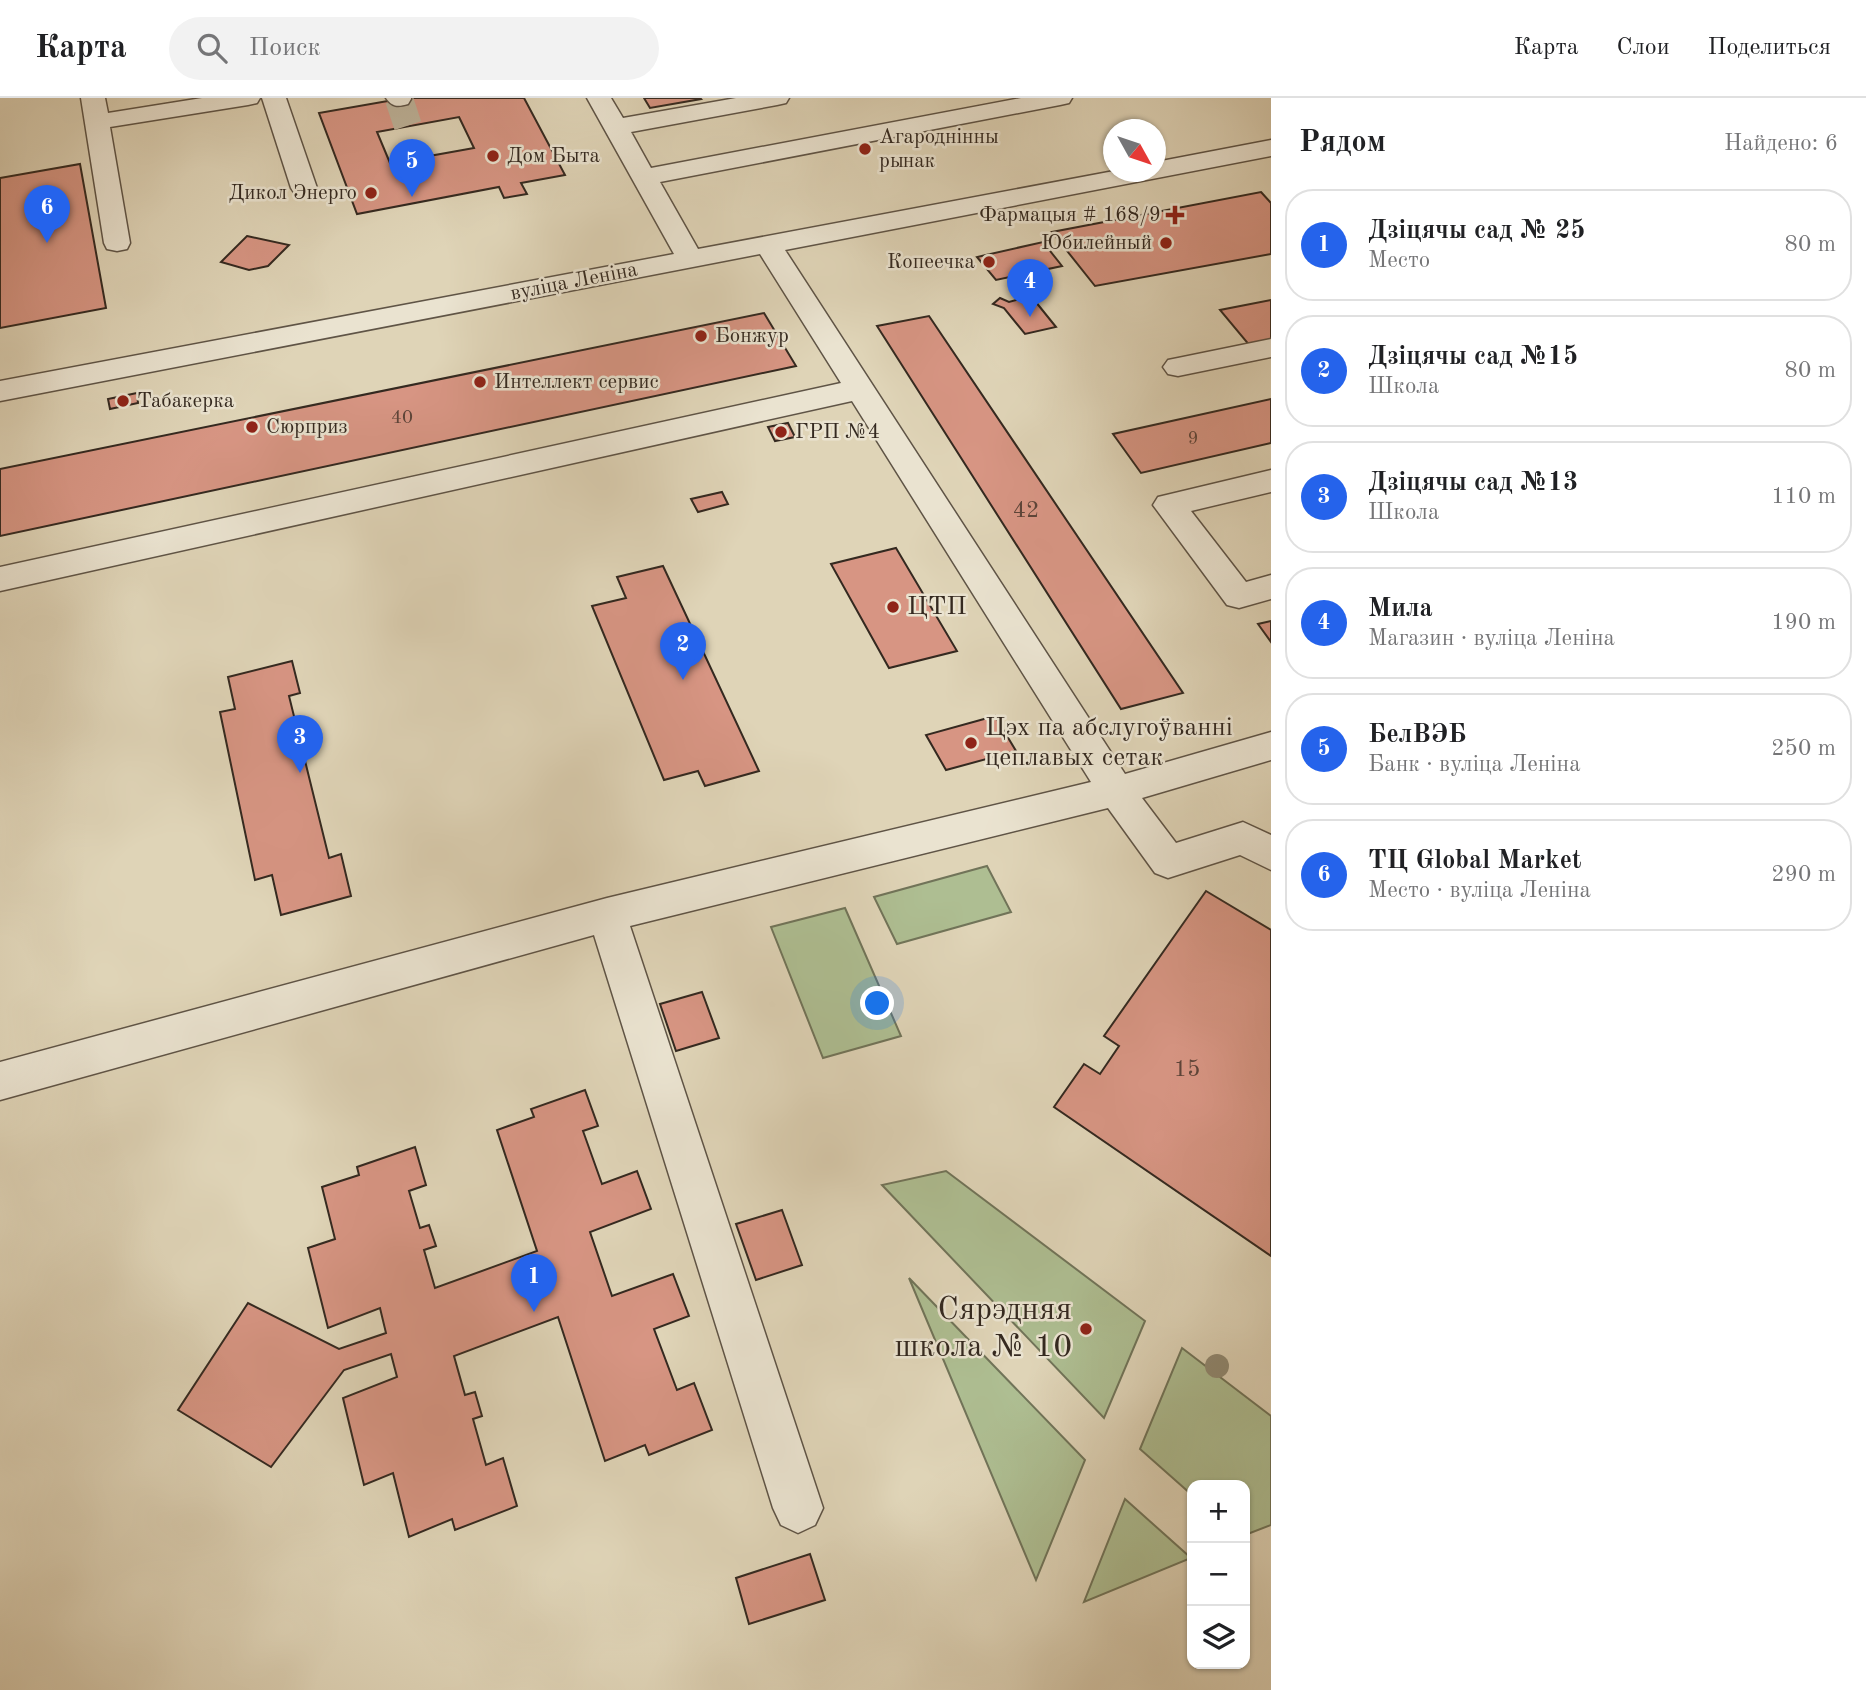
<!DOCTYPE html>
<html lang="ru">
<meta charset="utf-8">
<style>
body{margin:0;font-family:"Old Standard TT",serif;background:#f2f2f2;color:#202124}
.controls{position:absolute;right:21px;bottom:21px;display:grid;overflow:hidden;border-radius:14px;box-shadow:0 2px 5px #0004}
.controls button{width:63px;height:63px;display:grid;place-items:center;padding:0;border:0;border-bottom:2px solid #e0e0e0;background:#fff;color:#202124;font:35px sans-serif}
.compass{position:absolute;left:1103px;top:21px;width:63px;height:63px;border-radius:50%;background:#fff;box-shadow:0 2px 5px #0004;rotate:130deg}
.you{position:absolute;left:878px;top:906px;width:24px;height:24px;margin:-18px;border:5px solid #fff;border-radius:50%;background:#1a73e8;box-shadow:0 0 0 10px #1a73e833}
.badge{display:grid;place-items:center;width:46px;height:46px;border-radius:50%;background:#2563eb;color:#fff;font-size:23px;font-weight:700}
.pin{position:absolute;translate:-50% -58px;filter:drop-shadow(0 2px 4px #0008)}
.pin::after{content:'';position:absolute;top:37px;width:24px;height:21px;background:inherit;clip-path:polygon(0 0,100% 0,50% 100%)}
.list{margin:0;padding:0;list-style:none}
h2{display:flex;justify-content:space-between;align-items:center;height:91px;margin:0;padding:0 28px;font-size:30px}
h2 small{font-size:23px;font-weight:400;color:#757577}
.list li{display:grid;grid-template-columns:46px 1fr auto;gap:21px;align-items:center;box-sizing:border-box;height:112px;margin:0 14px 14px;padding:0 14px;border:2px solid #e0e0e0;border-radius:28px}
.list b{display:block;font-size:26px;white-space:nowrap}
.list p{margin:0;font-size:23px;white-space:nowrap;color:#757577}
.list em{font-size:23px;font-style:normal;color:#757577}
.icon{flex:none;width:38px;height:38px;fill:none;stroke:currentColor;stroke-width:2;stroke-linecap:round;stroke-linejoin:round}
.map{position:relative;flex:none;width:1271px;height:1592px;overflow:hidden}
header{display:flex;align-items:center;gap:42px;box-sizing:border-box;height:98px;padding:0 35px;background:#fff;border-bottom:2px solid #e0e0e0}
header strong{font-size:33px}
nav{display:flex;gap:38px;margin-inline-start:auto;font-size:24px}
.search{width:490px;height:63px;background:#f2f2f2;display:flex;align-items:center;gap:18px;box-sizing:border-box;padding:0 24px;border-radius:38px;color:#757577;font-size:26px}
main{display:flex}
aside{flex:1;background:#fff}
.map>svg:first-child{display:block}
.green{fill:#aebe92;stroke:#717459;stroke-width:2}
.building{fill:#d79583;stroke:#342920;stroke-width:2;fill-rule:evenodd}
.lines{fill:none;stroke-linecap:round;stroke-linejoin:round}
.minor-tunnel{stroke:#bdb299;stroke-width:28;stroke-dasharray:28 14;stroke-linecap:butt}
.minor-casing{stroke:#5f5446;stroke-width:3}
.minor{fill:#eae3d0;fill-rule:evenodd}
.tree{fill:#918a73}
.poi-dot{fill:#8f2418;stroke:#eae3d0;stroke-width:2.5}
.labels{text-anchor:middle;dominant-baseline:central;stroke-width:5;stroke-linejoin:round;paint-order:stroke}
.far-number-label{font-size:19px;fill:#5d4439}
.far-poi-label{font-size:21px;fill:#342920;stroke:#eae3d0;text-anchor:start}
.far-street-label{font-size:21px;fill:#342920;stroke:#eae3d0}
.number-label{font-size:23px;fill:#5d4439}
.poi-label{font-size:26px;fill:#342920;stroke:#eae3d0;text-anchor:start}
.near-poi-label{font-size:32px;fill:#342920;stroke:#eae3d0;text-anchor:end}
</style>
<header>
<strong>Карта</strong>
<div class="search"><svg class="icon" aria-label="search" viewBox="0 0 24 24"><circle cx="10" cy="10" r="6"/><path d="M15 15l6 6"/></svg>Поиск</div>
<nav><a>Карта</a><a>Слои</a><a>Поделиться</a></nav>
</header>
<main>
<div class="map">
<svg width="1271" height="1592" viewBox="0 0 1271 1592">
<rect width="100%" height="100%" fill="#dfd4b7"/>
<filter id="stains"><feTurbulence type="fractalNoise" baseFrequency=".00286" numOctaves="4"/><feColorMatrix values="0 0 0 0 .2 0 0 0 0 .09 0 0 0 0 .02 0 0 0 .5 -.17"/></filter>
<radialGradient id="worn" r=".72"><stop offset=".6" stop-color="#630" stop-opacity="0"/><stop offset="1" stop-color="#630" stop-opacity=".3"/></radialGradient>
<!-- green -->
<g class="green">
<polygon points="987,768 1011,814 897,846 874,799"/>
<polygon points="845,810 901,938 823,960 771,829"/>
<polygon points="946,1073 1145,1223 1104,1320 882,1087"/>
<polygon points="909,1180 1085,1362 1036,1482"/>
<polygon points="1182,1250 1271,1318 1271,1427 1245,1437 1245,1387 1192,1387 1192,1397 1140,1351"/>
<polygon points="1125,1401 1191,1460 1084,1504"/>
</g>
<!-- building -->
<g class="building">
<path d="M405,0H524L565,77L521,85L527,96L504,100L499,89L357,116L319,15ZM459,19L474,50L390,65L377,34Z"/>
<polygon points="644,0 700,0 701,1 650,10"/>
<polygon points="80,66 106,210 0,230 0,80"/>
<polygon points="1261,94 1271,105 1271,156 1095,188 1052,134"/>
<polygon points="247,138 289,147 268,168 249,172 221,164"/>
<polygon points="1043,144 1062,168 996,182 977,159"/>
<polygon points="1031,198 1056,229 1025,236 1004,210 993,206 1000,200 1009,204"/>
<polygon points="1271,202 1271,244 1250,248 1220,212"/>
<polygon points="764,215 796,268 0,438 0,371"/>
<polygon points="929,218 1183,595 1121,611 877,228"/>
<polygon points="137,295 138,305 110,311 108,301"/>
<polygon points="1271,301 1271,345 1141,375 1113,336"/>
<polygon points="788,325 795,339 775,343 768,329"/>
<polygon points="722,394 728,406 698,414 691,401"/>
<polygon points="896,450 957,553 889,570 831,466"/>
<polygon points="663,468 759,673 705,688 698,673 664,682 592,508 626,500 617,479"/>
<polygon points="1271,523 1271,544 1258,526"/>
<polygon points="292,563 300,595 289,598 329,760 341,756 351,798 281,817 272,777 255,782 220,614 235,611 228,579"/>
<polygon points="995,618 1016,653 946,672 926,637"/>
<polygon points="1206,793 1271,832 1271,1158 1054,1009 1084,966 1100,976 1119,948 1104,938"/>
<polygon points="702,894 719,940 676,953 660,906"/>
<polygon points="585,992 598,1028 583,1033 602,1086 637,1073 651,1111 590,1134 612,1198 673,1176 689,1218 654,1231 677,1292 694,1285 712,1332 649,1357 645,1347 605,1363 558,1219 454,1258 465,1297 475,1294 482,1318 473,1321 486,1367 503,1360 517,1408 455,1432 452,1421 409,1439 393,1375 364,1387 343,1300 397,1279 391,1256 344,1272 271,1369 178,1312 248,1205 339,1251 386,1235 380,1210 328,1230 308,1150 335,1141 322,1089 359,1077 357,1069 415,1049 426,1087 409,1093 420,1130 429,1127 436,1148 424,1152 435,1190 537,1153 497,1032 534,1019 531,1011"/>
<polygon points="782,1112 802,1167 756,1182 736,1126"/>
<polygon points="810,1456 825,1502 749,1526 736,1480"/>
</g>
<g class="lines">
<!-- minor-tunnel -->
<polyline class="minor-tunnel" points="399,1 408,28"/>
<!-- minor casing -->
<g class="minor-casing">
<g id="minor">
<polygon points="81,0 105,0 108,15 202,0 260,0 257,5 248,7 110,29 130,145 127,151 117,153 107,151 104,145"/>
<polygon points="262,0 286,0 317,90 313,96 304,98 295,96 291,90"/>
<path d="M386,0H411V1L408,6C398,9 392,9 386,0Z"/>
<polygon points="587,0 611,0 623,20 736,0 789,0 786,5 777,7 631,34 651,70 1021,0 1072,0 1069,5 1060,7 660,84 698,151 1114,73 1156,74 1156,64 1271,42 1271,58 785,152 1125,676 1271,634 1271,662 1142,700 1176,745 1243,724 1271,737 1271,772 1240,757 1168,780 1155,775 1108,710 630,828 823,1410 815,1427 798,1435 781,1427 773,1410 594,837 0,1002 0,964 607,800 1091,684 852,303 0,493 0,469 841,285 760,156 0,303 0,283 674,156"/>
<polygon points="1271,241 1271,259 1178,278 1168,276 1163,269 1168,262 1178,260"/>
<polygon points="1271,372 1271,394 1191,413 1246,484 1271,477 1271,501 1239,510 1227,507 1153,407 1158,399"/>
</g>
</g>
<!-- minor -->
<use href="#minor" class="minor"/>
</g>
<!-- trees -->
<circle class="tree" cx="1217" cy="1268" r="12"/>
<!-- markers -->
<g class="poi-dot">
<circle cx="865" cy="51" r="7"/>
<circle cx="493" cy="58" r="7"/>
<circle cx="371" cy="95" r="7"/>
<path d="M1171.5 106.5h7v7h7v7h-7v7h-7v-7h-7v-7h7z"/>
<circle cx="1166" cy="145" r="7"/>
<circle cx="989" cy="164" r="7"/>
<circle cx="701" cy="238" r="7"/>
<circle cx="480" cy="284" r="7"/>
<circle cx="123" cy="303" r="7"/>
<circle cx="252" cy="329" r="7"/>
<circle cx="781" cy="334" r="7"/>
<circle cx="893" cy="509" r="7"/>
<circle cx="971" cy="645" r="7"/>
<circle cx="1086" cy="1231" r="7"/>
</g>
<g class="labels">
<!-- far-number labels -->
<g class="far-number-label">
<text x="402" y="320">40</text>
<text x="1193" y="341">9</text>
</g>
<!-- far-poi labels -->
<g class="far-poi-label">
<text x="879" y="39">Агароднінны<tspan x="879" dy="24">рынак</tspan></text>
<text x="507" y="58">Дом Быта</text>
<text x="357" y="95" text-anchor="end">Дикол Энерго</text>
<text x="1161" y="117" text-anchor="end">Фармацыя # 168/9</text>
<text x="1152" y="145" text-anchor="end">Юбилейный</text>
<text x="975" y="164" text-anchor="end">Копеечка</text>
<text x="715" y="238">Бонжур</text>
<text x="494" y="284">Интеллект сервис</text>
<text x="137" y="303">Табакерка</text>
<text x="266" y="329">Сюрприз</text>
<text x="795" y="334">ГРП №4</text>
</g>
<!-- far-street labels -->
<g class="far-street-label">
<text transform="translate(574 184) rotate(-11)">вуліца Леніна</text>
</g>
<!-- number labels -->
<g class="number-label">
<text x="1026" y="412">42</text>
<text x="1187" y="971">15</text>
</g>
<!-- poi labels -->
<g class="poi-label">
<text x="907" y="509">ЦТП</text>
<text x="985" y="630">Цэх па абслугоўванні<tspan x="985" dy="30">цеплавых сетак</tspan></text>
</g>
<!-- near-poi labels -->
<g class="near-poi-label">
<text x="1072" y="1213">Сярэдняя<tspan x="1072" dy="37">школа № 10</tspan></text>
</g>
</g>
<rect width="100%" height="100%" filter="url(#stains)"/>
<rect width="100%" height="100%" fill="url(#worn)"/>
</svg>
<div class="controls">
<button>+</button>
<button>−</button>
<button><svg class="icon" aria-label="layers" viewBox="0 0 24 24"><path d="M12 4l9 5-9 5-9-5zM3 14l9 5 9-5"/></svg></button>
</div>
<svg class="compass" viewBox="-18 -18 36 36"><path d="M0-13l5 13h-10z" fill="#e53935"/><path d="M0 13l5-13h-10z" fill="#757577"/></svg>
<div class="you"></div>
<div class="pin badge" style="left:534px;top:1214px">1</div>
<div class="pin badge" style="left:683px;top:582px">2</div>
<div class="pin badge" style="left:300px;top:675px">3</div>
<div class="pin badge" style="left:1030px;top:219px">4</div>
<div class="pin badge" style="left:412px;top:99px">5</div>
<div class="pin badge" style="left:47px;top:145px">6</div>
</div>
<aside>
<h2>Рядом<small>Найдено: 6</small></h2>
<ul class="list">
<li><span class="badge">1</span><div><b>Дзіцячы сад № 25</b><p>Место</p></div><em>80 m</em></li>
<li><span class="badge">2</span><div><b>Дзіцячы сад №15</b><p>Школа</p></div><em>80 m</em></li>
<li><span class="badge">3</span><div><b>Дзіцячы сад №13</b><p>Школа</p></div><em>110 m</em></li>
<li><span class="badge">4</span><div><b>Мила</b><p>Магазин · вуліца Леніна</p></div><em>190 m</em></li>
<li><span class="badge">5</span><div><b>БелВЭБ</b><p>Банк · вуліца Леніна</p></div><em>250 m</em></li>
<li><span class="badge">6</span><div><b>ТЦ Global Market</b><p>Место · вуліца Леніна</p></div><em>290 m</em></li>
</ul>
</aside>
</main>
